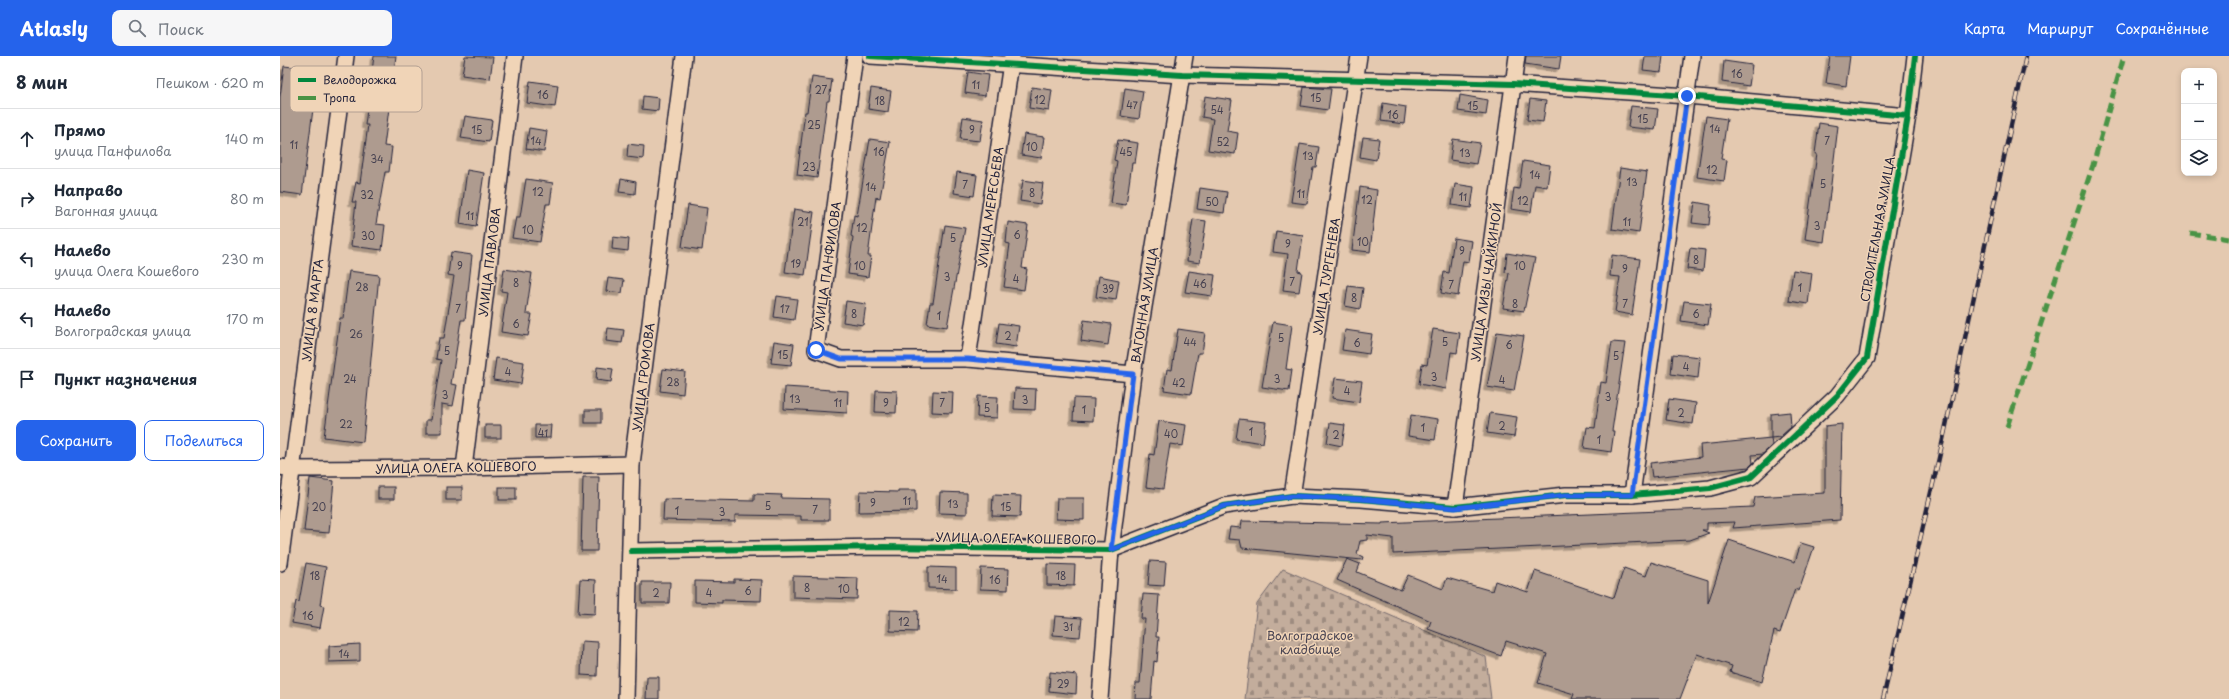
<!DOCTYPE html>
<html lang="ru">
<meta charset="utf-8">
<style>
body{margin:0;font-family:"Playpen Sans",sans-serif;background:#f6f6f7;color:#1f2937}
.controls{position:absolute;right:12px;top:12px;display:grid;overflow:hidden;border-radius:8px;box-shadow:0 2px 6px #0003}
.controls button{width:36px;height:36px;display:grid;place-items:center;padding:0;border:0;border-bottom:1px solid #e0e1e3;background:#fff;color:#1f2937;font:20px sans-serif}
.stop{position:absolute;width:12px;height:12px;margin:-9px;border:3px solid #2563eb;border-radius:50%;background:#fff}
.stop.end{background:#2563eb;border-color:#fff;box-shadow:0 1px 4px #0008}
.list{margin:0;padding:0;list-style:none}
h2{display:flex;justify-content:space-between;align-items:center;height:52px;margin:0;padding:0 16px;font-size:17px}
h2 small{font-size:13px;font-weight:400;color:#747a83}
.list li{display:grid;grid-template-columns:26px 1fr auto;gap:12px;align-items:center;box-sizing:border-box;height:60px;padding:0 16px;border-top:1px solid #e0e1e3}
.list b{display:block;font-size:15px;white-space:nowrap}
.list p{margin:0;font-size:13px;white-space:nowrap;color:#747a83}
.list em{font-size:13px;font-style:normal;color:#747a83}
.actions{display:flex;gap:8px;padding:12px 16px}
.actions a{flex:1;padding:9px 0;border:1px solid #2563eb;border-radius:8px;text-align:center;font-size:14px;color:#2563eb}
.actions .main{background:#2563eb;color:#fff}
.icon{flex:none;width:22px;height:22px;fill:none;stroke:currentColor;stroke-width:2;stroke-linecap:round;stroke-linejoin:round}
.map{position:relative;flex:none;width:1949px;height:643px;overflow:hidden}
header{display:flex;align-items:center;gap:24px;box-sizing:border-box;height:56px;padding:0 20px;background:#2563eb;color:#fff}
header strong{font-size:19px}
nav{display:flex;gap:22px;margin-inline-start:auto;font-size:14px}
.search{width:280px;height:36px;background:#f6f6f7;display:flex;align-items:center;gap:10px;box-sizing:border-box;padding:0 14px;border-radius:8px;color:#747a83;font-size:15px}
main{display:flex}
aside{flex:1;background:#fff}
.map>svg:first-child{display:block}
.cemetery{fill:url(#cemetery-stones);stroke:#72686c}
.building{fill:#ae9b8f;stroke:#22223b;filter:url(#shadow)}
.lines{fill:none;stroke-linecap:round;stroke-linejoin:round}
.minor-casing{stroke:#22223b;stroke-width:18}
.minor{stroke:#f0d4b7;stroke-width:15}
.rail-casing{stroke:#22223b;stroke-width:4.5}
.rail{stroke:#f0d4b7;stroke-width:3;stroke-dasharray:9;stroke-linecap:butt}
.quiet{stroke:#4a9344;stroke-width:5;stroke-dasharray:10 5;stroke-linecap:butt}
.cycleway-casing{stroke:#f0d4b7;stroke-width:8}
.cycleway{stroke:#00873e;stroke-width:6}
.route{stroke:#2563eb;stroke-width:5}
.labels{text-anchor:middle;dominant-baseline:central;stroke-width:3;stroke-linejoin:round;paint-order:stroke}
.number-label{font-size:10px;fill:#454050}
.street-label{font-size:12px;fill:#22223b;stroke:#f0d4b7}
.park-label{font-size:12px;fill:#4a4553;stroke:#f0d4b7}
.key{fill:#f0d4b7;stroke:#b29f92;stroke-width:1}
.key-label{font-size:11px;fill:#22223b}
</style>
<header>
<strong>Atlasly</strong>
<div class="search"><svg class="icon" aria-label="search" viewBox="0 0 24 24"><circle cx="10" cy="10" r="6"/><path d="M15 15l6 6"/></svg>Поиск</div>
<nav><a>Карта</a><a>Маршрут</a><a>Сохранённые</a></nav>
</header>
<main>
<aside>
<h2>8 мин<small>Пешком · 620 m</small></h2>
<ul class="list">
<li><svg class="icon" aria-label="ahead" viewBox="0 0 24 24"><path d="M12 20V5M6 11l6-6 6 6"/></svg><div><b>Прямо</b><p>улица Панфилова</p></div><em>140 m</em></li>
<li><svg class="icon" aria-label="right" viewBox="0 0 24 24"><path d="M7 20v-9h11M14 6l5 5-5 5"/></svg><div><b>Направо</b><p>Вагонная улица</p></div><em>80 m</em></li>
<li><svg class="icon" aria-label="left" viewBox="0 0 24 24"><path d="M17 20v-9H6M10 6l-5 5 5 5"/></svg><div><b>Налево</b><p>улица Олега Кошевого</p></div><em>230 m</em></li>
<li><svg class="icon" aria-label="left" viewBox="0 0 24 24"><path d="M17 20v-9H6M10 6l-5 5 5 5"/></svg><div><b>Налево</b><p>Волгоградская улица</p></div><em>170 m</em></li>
<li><svg class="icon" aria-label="arrive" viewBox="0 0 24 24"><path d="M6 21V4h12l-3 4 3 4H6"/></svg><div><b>Пункт назначения</b></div></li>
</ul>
<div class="actions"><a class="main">Сохранить</a><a>Поделиться</a></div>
</aside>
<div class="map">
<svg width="1949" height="643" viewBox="0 0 1949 643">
<defs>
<pattern id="cemetery-stones" width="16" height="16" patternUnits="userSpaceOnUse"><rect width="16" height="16" fill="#c3ad9c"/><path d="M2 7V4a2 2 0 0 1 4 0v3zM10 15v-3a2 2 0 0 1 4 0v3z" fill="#9e8c80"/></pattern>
<filter id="shadow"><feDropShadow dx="-3.5" dy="3.5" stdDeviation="0" flood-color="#0004"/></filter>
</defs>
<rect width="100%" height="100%" fill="#e4c9b0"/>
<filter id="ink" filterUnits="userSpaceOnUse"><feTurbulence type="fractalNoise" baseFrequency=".025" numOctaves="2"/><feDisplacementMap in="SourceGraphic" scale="8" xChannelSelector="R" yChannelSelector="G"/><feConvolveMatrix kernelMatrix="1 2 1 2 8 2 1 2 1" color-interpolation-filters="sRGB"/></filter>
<g filter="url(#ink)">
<!-- cemetery -->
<polygon class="cemetery" points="1003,513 1206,601 1211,643 965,643 977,548"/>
<!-- building -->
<g class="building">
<polygon points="94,0 116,0 104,90 112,91 109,116 105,116 96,168 105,169 102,194 71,190 76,146 72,146 76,126 80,127 88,69 85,69"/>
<polygon points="185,0 213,1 210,23 182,19"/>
<polygon points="1246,0 1281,0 1279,13 1245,8"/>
<polygon points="1365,0 1383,0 1381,16 1363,14"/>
<polygon points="1550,0 1570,0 1566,30 1546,27"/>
<polygon points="1444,5 1472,9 1469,30 1442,26"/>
<polygon points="4,10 38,14 22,139 0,136 0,41"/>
<polygon points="688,16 708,19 705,40 685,37"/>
<polygon points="532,21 552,24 549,45 547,45 537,122 517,119 525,56 527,56"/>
<polygon points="250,25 278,29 275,51 247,47"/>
<polygon points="752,31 772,34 769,55 749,52"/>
<polygon points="1024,31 1051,33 1048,54 1021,50"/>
<polygon points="591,32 611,35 608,56 588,53"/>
<polygon points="845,32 863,35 859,63 841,60"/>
<polygon points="1180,39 1208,44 1206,59 1178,55"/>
<polygon points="363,40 379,42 378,55 362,53"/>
<polygon points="925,40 952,44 947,75 958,77 955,98 928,94 933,63 922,61"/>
<polygon points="1250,43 1266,45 1263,66 1247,64"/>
<polygon points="1103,47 1126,51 1124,68 1101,65"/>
<polygon points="1351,50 1378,53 1375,74 1348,71"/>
<polygon points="185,60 212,64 209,86 181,82"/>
<polygon points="1426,60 1447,63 1441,103 1447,104 1444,125 1417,121"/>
<polygon points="683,61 703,64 700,85 680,83"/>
<polygon points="1539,67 1558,70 1544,186 1525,183 1537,98 1535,98"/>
<polygon points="249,72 267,75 264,96 246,93"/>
<polygon points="744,78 764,81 761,102 741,99"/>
<polygon points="1083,81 1099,83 1096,104 1080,101"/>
<polygon points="590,83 610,86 600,142 596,141 588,200 591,200 588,221 568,218 573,181 571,180 574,159 577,160"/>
<polygon points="1173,83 1200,87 1196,108 1170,104"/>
<polygon points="838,84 858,87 855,107 852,107 846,149 831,147 837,105 834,104"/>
<polygon points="348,88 364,90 363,103 347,101"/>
<polygon points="1020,88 1039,91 1036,111 1033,111 1027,148 1011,146"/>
<polygon points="1243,105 1270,109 1267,131 1255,129 1251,156 1231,153 1234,132 1239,133"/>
<polygon points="1340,112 1367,116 1359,177 1332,173"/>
<polygon points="187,114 204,117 196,171 180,168"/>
<polygon points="677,116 697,119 694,140 674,137"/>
<polygon points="246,123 273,127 270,148 266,148 260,186 232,182 236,161 240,161"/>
<polygon points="341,123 356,126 355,138 339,136"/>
<polygon points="743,124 763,127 760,148 740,145"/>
<polygon points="1175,128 1194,131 1191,152 1172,149"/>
<polygon points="1080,131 1097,134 1090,196 1072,194"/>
<polygon points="920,132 947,136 944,157 917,153"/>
<polygon points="1415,146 1431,149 1429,169 1412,167"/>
<polygon points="408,149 427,152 422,194 402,191"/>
<polygon points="514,153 534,156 525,219 505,216"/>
<polygon points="913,163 926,165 920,207 907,205"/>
<polygon points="728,166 748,169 742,212 747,213 744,234 724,231 730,188 726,187"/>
<polygon points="665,169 685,172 667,271 647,268 650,247 653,247"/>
<polygon points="996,175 1023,179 1018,215 1022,216 1019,236 1003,234 1008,198 993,196"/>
<polygon points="333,181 349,183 348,195 332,193"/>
<polygon points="1174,182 1192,185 1189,206 1183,205 1178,240 1161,237 1164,216 1169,217"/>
<polygon points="1410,192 1425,194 1423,215 1407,213"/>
<polygon points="171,196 192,199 185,264 181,264 171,328 177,329 173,350 162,348 162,377 146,377 146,364 151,364 161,304 156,303 159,282 164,282 174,220 168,219"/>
<polygon points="1227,197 1255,202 1244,255 1223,252 1229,217 1225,216"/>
<polygon points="1332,199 1360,203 1352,259 1335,256 1340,221 1330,220"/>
<polygon points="224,213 252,217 246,258 252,258 248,280 221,276 227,236 221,235"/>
<polygon points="1513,214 1532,217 1528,248 1509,245"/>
<polygon points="69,215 99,219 83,386 44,381 60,262 63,262"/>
<polygon points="909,215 935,219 932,240 905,236"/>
<polygon points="819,220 839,224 836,244 816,241"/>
<polygon points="328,222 344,224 342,237 326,235"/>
<polygon points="1068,230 1083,232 1080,253 1065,250"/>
<polygon points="497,240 517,243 514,264 494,261"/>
<polygon points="566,245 586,248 583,269 563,266"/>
<polygon points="1404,245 1431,248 1428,269 1401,265"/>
<polygon points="804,264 831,268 828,289 801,285"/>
<polygon points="993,266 1012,269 1006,313 1012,314 1009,335 982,331"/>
<polygon points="719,267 739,270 736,291 716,288"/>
<polygon points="328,272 344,274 342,287 326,285"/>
<polygon points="898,273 925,277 922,297 918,297 911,338 884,334 887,313 892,314"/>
<polygon points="1153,273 1180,277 1177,297 1171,296 1166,333 1139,328 1142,308 1147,309"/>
<polygon points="1065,274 1092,278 1089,298 1062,294"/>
<polygon points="1217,276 1244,280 1234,335 1207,331"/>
<polygon points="494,285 514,288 511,309 491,307"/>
<polygon points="1332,286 1345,287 1332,375 1334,375 1331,396 1304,392 1307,371 1315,372 1321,326 1326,327"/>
<polygon points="1393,298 1420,301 1418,322 1391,318"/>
<polygon points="216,302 244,306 241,328 213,324"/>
<polygon points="317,311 333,313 331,326 316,324"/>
<polygon points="383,313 405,316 403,338 380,335"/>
<polygon points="1055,322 1082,325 1079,346 1052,342"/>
<polygon points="505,331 568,335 567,357 504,353"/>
<polygon points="735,332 756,333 755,354 734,353"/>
<polygon points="596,334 617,335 616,357 595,356"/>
<polygon points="653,335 673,336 672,357 652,356"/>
<polygon points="698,340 718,341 717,362 697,361"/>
<polygon points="794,342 814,343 813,365 793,364"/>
<polygon points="1389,343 1416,347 1413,368 1386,364"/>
<rect x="305" y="354" width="16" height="13"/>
<polygon points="1510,356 1511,371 1500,381 1491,382 1491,358"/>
<polygon points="1210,357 1237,361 1234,381 1207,377"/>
<polygon points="1131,359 1158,363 1155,384 1128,380"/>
<polygon points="959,363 986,366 983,387 956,383"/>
<polygon points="879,365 906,369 903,390 890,388 883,433 866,431 870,398 874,399"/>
<polygon points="1050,367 1065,369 1062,390 1047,387"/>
<polygon points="1562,368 1560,464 1453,472 1455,466 1427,467 1427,474 1422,474 1429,477 1410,484 1113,498 1113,482 1087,479 1087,484 1080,485 1077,498 1083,501 1082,504 962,492 960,484 948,483 950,471 961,472 962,465 1102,468 1102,467 1473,451 1475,441 1545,437 1545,370"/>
<rect x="205" y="369" width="16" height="13"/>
<polygon points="255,369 271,369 270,382 255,382"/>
<polygon points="1491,382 1492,389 1483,398 1472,399 1473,407 1469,411 1372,421 1370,407 1421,401 1420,389"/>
<polygon points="303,421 319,421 317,495 301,495"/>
<polygon points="30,422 54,425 49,477 24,475"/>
<rect x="98" y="431" width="16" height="12"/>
<rect x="166" y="431" width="16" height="13"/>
<rect x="219" y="431" width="17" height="13"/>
<polygon points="618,434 636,434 636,455 579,456 580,435 618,436"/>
<polygon points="660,436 687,437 687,458 659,457"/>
<polygon points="474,438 502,439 501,442 549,443 549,464 521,464 521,460 455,459 455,466 383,464 384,443 474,445"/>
<polygon points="713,439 741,440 740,461 712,460"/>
<polygon points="777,442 804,442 804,464 776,463"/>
<polygon points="1449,484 1515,506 1521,487 1534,491 1519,535 1515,533 1500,577 1494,575 1482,626 1450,616 1452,610 1417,598 1400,643 1292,643 1294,638 1258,627 1267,598 1226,585 1221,600 1148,573 1151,565 1057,524 1067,503 1080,508 1077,516 1121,534 1128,519 1163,533 1167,522 1212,535 1215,525 1248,536 1255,515 1334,542 1344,512 1366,520 1371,506 1428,524 1428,547"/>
<polygon points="870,505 886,506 884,530 868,529"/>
<polygon points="26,507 46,511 40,549 44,550 40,572 12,567 16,545 19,546"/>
<polygon points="767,508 795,509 794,530 767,529"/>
<polygon points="648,511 676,512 676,533 648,532"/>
<polygon points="701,512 729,513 728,534 700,533"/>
<polygon points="513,520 578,522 577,543 513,541"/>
<polygon points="300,523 316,524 315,558 298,557"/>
<polygon points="454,523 482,524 481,545 442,544 442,547 415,546 415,525 454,526"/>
<polygon points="362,526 390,526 389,547 362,547"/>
<polygon points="863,538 879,539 876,581 879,581 877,606 874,605 871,643 855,643 856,627 860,627 865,563 861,563"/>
<polygon points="610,554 638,555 637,576 610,575"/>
<polygon points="775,560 802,562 800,581 773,579"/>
<polygon points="302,585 318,586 317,620 301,619"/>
<polygon points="80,588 80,605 49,606 49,590"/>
<polygon points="770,616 797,619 796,638 769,635"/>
<polygon points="367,621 379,621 379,643 366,643"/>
</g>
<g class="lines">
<!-- minor casing -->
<g class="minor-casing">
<g id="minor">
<polyline points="575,0 536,294 561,303 688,303 853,318"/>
<polyline points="590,0 902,19 1233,28 1407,40 1628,60"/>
<polyline points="688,303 732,0"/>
<polyline points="0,411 14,413 184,412 352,408"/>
<polyline points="184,412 235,0"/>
<polyline points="1352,439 1412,0"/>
<polyline points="1012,440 1079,0"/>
<polyline points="1175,451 1237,0"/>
<polyline points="351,495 604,491 831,494 944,450 1012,440 1081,443 1175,451 1286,439 1352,439 1430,432 1471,421 1557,340 1587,302 1628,60 1635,0"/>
<polyline points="0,507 66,0"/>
<polyline points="346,643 352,408 404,0"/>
<polyline points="820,643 831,494 853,318 905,0"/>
</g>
</g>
<!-- minor -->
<use href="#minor" class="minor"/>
<!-- rail casing -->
<g class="rail-casing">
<polyline id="rail" points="1603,643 1659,402 1746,0"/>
</g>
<!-- rail -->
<use href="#rail" class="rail"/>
<!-- quiet -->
<g class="quiet">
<polyline points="1910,177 1949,183"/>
<polyline points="1727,371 1813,109 1844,0"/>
</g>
<!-- cycleway casing -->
<g class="cycleway-casing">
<g id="cycleway">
<polyline points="590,0 902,19 1233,28 1407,40 1628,60"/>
<polyline points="351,495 604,491 831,494 944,450 1012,440 1081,443 1175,451 1286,439 1352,439 1430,432 1471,421 1557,340 1587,302 1628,60 1635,0"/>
</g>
</g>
<!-- cycleway -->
<use href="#cycleway" class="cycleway"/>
</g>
</g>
<g class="lines" filter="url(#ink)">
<!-- route -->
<polyline class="route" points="536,294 561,303 688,303 853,318 831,494 944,450 1012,440 1081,443 1175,452 1286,439 1352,439 1407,40"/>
</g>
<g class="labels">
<!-- number labels -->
<g class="number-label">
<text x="1457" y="17">16</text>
<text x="696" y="28">11</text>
<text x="541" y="33">27</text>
<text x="263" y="38">16</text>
<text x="1036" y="41">15</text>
<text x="760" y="43">12</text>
<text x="600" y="44">18</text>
<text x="852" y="48">47</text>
<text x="1193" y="49">15</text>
<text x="937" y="53">54</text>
<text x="1113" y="58">16</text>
<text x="1363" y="62">15</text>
<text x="534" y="68">25</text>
<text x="1435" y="72">14</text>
<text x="197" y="73">15</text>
<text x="692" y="73">9</text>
<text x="256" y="84">14</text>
<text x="1547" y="84">7</text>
<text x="943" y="85">52</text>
<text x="14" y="88">11</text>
<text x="752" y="90">10</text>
<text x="599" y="95">16</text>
<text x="846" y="95">45</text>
<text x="1185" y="96">13</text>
<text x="1028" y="99">13</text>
<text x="97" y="102">34</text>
<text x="529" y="110">23</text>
<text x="1432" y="113">12</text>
<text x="1255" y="118">14</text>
<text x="1352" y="125">13</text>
<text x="1543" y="127">5</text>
<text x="685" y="128">7</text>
<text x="591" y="130">14</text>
<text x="258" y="135">12</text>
<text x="752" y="136">8</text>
<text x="1021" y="137">11</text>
<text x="87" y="138">32</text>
<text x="1183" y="140">11</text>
<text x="1087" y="143">12</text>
<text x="1243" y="144">12</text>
<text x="932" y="145">50</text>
<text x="190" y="159">11</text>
<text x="523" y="165">21</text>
<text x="1347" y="165">11</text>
<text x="1537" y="169">3</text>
<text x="582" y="171">12</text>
<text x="248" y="173">10</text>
<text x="737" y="178">6</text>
<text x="88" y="179">30</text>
<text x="673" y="181">5</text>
<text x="1083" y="185">10</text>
<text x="1008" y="187">9</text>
<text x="1182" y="194">9</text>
<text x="1416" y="203">8</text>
<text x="516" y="207">19</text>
<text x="180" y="209">9</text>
<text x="580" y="209">10</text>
<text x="1240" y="209">10</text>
<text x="1345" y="212">9</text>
<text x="667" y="220">3</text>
<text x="736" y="222">4</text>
<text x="1012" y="225">7</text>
<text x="236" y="226">8</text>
<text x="920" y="227">46</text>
<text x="1171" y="228">7</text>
<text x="82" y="230">28</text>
<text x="1520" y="231">1</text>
<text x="828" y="232">39</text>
<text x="1074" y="241">8</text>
<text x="1235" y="247">8</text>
<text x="1345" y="247">7</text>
<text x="178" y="252">7</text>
<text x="505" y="252">17</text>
<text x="574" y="257">8</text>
<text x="1416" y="257">6</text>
<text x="659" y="259">1</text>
<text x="236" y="267">6</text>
<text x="76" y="277">26</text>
<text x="728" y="279">2</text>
<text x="1001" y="281">5</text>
<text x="910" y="285">44</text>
<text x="1165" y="285">5</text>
<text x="1077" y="286">6</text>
<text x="1229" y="288">6</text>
<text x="167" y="294">5</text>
<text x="503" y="298">15</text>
<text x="1336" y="299">5</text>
<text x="1406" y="310">4</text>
<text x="228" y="315">4</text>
<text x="1154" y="320">3</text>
<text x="70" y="322">24</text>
<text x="997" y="322">3</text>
<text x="1222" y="323">4</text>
<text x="393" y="325">28</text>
<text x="899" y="326">42</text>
<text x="1067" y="334">4</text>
<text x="165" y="338">3</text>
<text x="1328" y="340">3</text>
<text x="515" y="342">13</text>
<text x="745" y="343">3</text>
<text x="558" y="346">11</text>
<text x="606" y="346">9</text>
<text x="662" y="346">7</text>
<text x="707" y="351">5</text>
<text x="804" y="353">1</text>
<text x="1401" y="356">2</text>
<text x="66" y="367">22</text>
<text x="1222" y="369">2</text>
<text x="1143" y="371">1</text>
<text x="971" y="375">1</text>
<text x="263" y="376">41</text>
<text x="891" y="377">40</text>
<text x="1056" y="378">2</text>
<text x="1319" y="383">1</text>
<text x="627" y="444">11</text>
<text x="593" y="446">9</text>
<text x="673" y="447">13</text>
<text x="488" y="449">5</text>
<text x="39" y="450">20</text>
<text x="726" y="450">15</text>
<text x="535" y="453">7</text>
<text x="397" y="454">1</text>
<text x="442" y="455">3</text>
<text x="35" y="519">18</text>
<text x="781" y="519">18</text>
<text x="662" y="522">14</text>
<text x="715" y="523">16</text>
<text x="527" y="531">8</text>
<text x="564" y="532">10</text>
<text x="468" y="534">6</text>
<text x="376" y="536">2</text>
<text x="429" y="536">4</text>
<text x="28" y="559">16</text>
<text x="624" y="565">12</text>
<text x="788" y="570">31</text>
<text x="64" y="597">14</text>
<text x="783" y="627">29</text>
</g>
<!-- street labels -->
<g class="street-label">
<text transform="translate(710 151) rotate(-82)">УЛИЦА МЕРЕСЬЕВА</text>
<text transform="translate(1597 173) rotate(-80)">СТРОИТЕЛЬНАЯ УЛИЦА</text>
<text transform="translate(209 206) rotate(-83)">УЛИЦА ПАВЛОВА</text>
<text transform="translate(547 210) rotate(-82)">УЛИЦА ПАНФИЛОВА</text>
<text transform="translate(1046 220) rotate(-81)">УЛИЦА ТУРГЕНЕВА</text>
<text transform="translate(1206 226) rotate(-82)">УЛИЦА ЛИЗЫ ЧАЙКИНОЙ</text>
<text transform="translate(864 249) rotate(-81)">ВАГОННАЯ УЛИЦА</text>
<text transform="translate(32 254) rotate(-83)">УЛИЦА 8 МАРТА</text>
<text transform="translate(363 321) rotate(-83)">УЛИЦА ГРОМОВА</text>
<text transform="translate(176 411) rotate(-1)">УЛИЦА ОЛЕГА КОШЕВОГО</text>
<text transform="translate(736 482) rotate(1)">УЛИЦА ОЛЕГА КОШЕВОГО</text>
</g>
<!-- park labels -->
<g class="park-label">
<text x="1030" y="579">Волгоградское<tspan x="1030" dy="14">кладбище</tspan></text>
</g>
</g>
<!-- legend -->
<rect x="10" y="10" width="132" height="46" rx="6" class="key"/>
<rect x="18" y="22" width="18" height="4" fill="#00873e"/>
<rect x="18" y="40" width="18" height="4" fill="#4a9344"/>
<g class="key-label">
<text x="43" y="28">Велодорожка</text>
<text x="43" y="46">Тропа</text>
</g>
</svg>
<div class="controls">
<button>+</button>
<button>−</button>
<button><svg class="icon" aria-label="layers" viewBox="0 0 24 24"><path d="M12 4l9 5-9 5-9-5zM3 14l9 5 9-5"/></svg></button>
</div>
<div class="stop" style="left:536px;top:294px"></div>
<div class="stop end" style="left:1407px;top:40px"></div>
</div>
</main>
